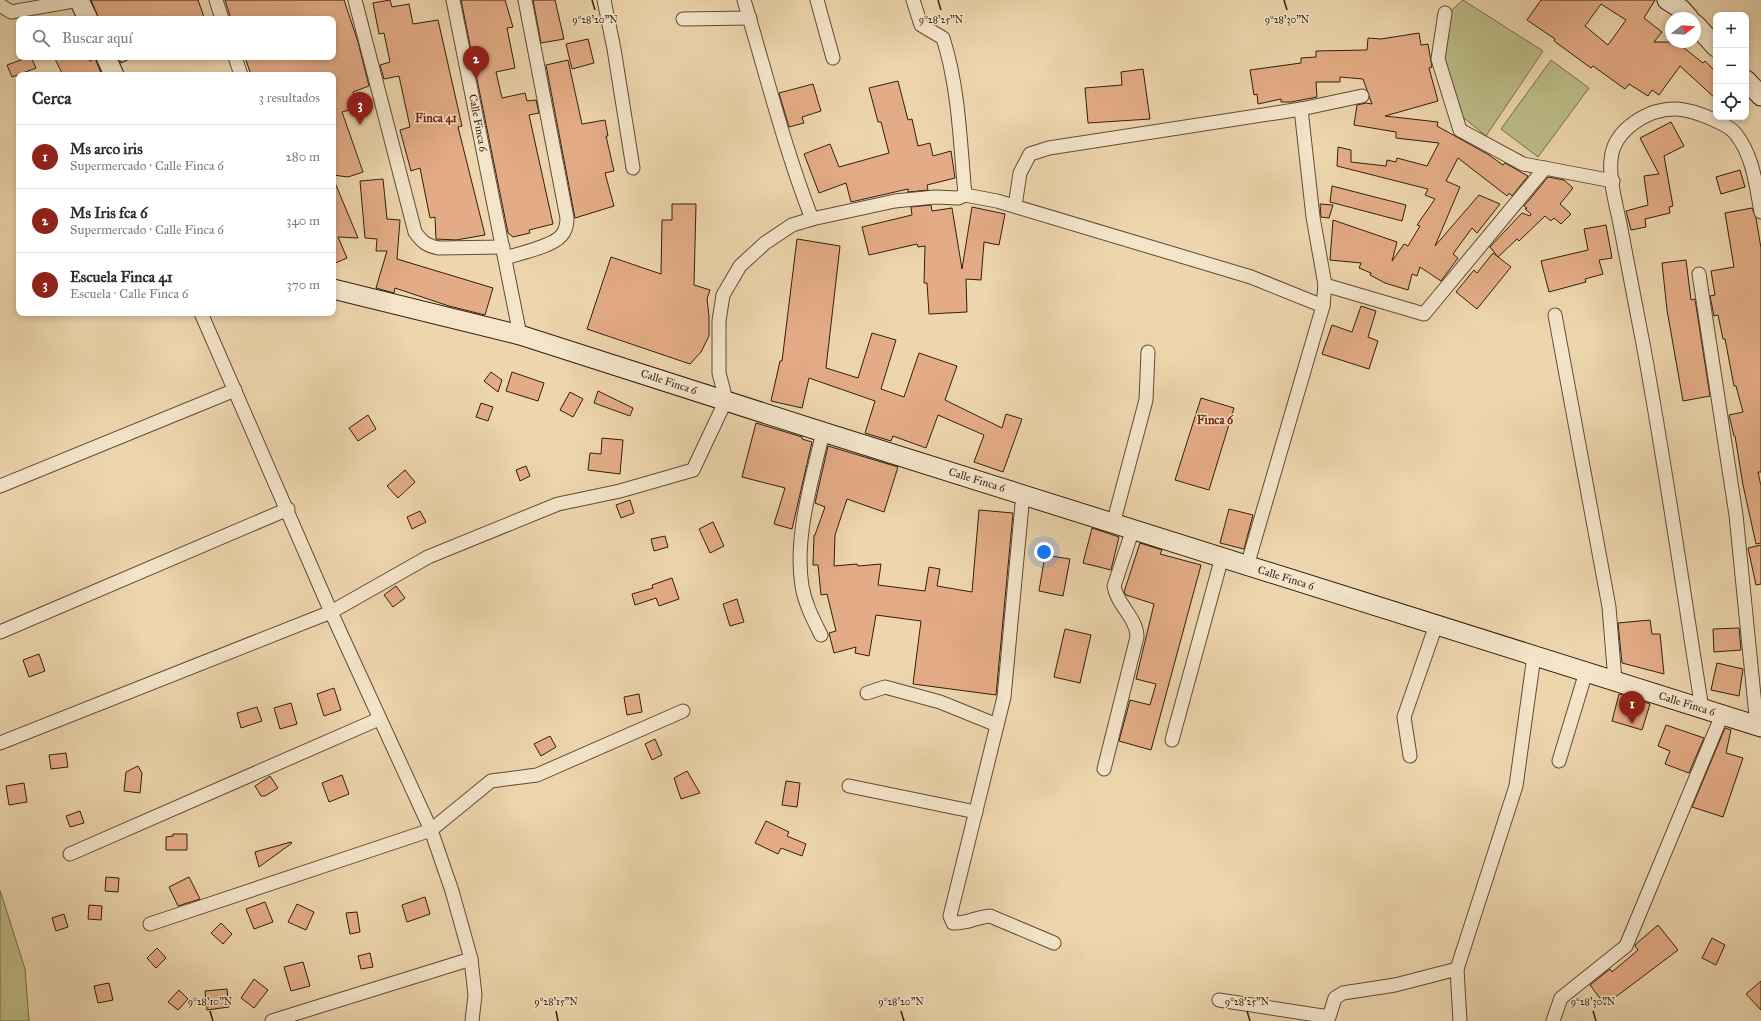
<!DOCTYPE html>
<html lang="es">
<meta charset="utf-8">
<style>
body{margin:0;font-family:"IM FELL Great Primer",serif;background:#f7f7f7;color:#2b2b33}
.controls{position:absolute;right:12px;top:12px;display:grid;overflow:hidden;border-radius:8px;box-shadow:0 2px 6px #0003}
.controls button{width:36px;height:36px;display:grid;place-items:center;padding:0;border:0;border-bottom:1px solid #e1e1e2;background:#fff;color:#2b2b33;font:20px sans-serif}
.compass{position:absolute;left:1665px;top:12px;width:36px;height:36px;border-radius:50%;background:#fff;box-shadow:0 2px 6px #0003;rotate:73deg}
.you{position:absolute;left:1044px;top:552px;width:14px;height:14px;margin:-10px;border:3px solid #fff;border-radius:50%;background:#1a73e8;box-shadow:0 0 0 6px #1a73e833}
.badge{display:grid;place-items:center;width:26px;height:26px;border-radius:50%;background:#8f2418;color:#fff;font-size:13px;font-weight:700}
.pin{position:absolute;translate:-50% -33px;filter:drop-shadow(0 1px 2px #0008)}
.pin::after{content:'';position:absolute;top:21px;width:14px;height:12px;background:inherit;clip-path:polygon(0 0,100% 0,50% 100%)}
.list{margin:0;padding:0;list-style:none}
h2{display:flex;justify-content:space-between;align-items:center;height:52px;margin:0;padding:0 16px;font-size:17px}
h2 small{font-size:13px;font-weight:400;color:#7c7c81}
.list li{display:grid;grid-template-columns:26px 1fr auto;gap:12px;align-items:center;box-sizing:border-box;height:64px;padding:0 16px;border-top:1px solid #e1e1e2}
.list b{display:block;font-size:15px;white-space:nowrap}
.list p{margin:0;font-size:13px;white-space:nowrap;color:#7c7c81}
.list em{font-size:13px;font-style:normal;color:#7c7c81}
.icon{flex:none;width:22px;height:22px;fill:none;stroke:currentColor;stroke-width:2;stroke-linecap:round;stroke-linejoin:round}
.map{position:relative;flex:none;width:1761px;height:1021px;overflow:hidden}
.search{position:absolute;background:#fff;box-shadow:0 2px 6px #0003;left:16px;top:16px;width:320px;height:44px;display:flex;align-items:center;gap:10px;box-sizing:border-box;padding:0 14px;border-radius:8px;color:#7c7c81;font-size:15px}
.panel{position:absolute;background:#fff;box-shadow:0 2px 6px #0003;left:16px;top:72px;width:320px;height:244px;border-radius:8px}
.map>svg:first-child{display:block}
.green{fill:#bcbc87;stroke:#776e4a}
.building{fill:#e4ac86;stroke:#321f0c;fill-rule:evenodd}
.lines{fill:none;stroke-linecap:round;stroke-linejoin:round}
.street-casing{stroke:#614c34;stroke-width:15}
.secondary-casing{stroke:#321f0c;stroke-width:21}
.street{stroke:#f3e4ca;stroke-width:13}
.secondary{stroke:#f3e4ca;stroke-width:19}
.ticks{fill:none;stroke:#321f0c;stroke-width:1.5}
.labels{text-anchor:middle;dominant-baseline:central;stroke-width:3;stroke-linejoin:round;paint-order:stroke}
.street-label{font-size:11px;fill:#321f0c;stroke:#f3e4ca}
.neighbourhood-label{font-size:12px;font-weight:bold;fill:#7a1f14;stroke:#f3e4ca}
.ticks-label{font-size:10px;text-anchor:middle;fill:#321f0c;stroke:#f3e4ca;stroke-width:3;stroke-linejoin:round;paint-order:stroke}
</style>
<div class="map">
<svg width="1761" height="1021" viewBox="0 0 1761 1021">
<rect width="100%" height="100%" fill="#edd5ad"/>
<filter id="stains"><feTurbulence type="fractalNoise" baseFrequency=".005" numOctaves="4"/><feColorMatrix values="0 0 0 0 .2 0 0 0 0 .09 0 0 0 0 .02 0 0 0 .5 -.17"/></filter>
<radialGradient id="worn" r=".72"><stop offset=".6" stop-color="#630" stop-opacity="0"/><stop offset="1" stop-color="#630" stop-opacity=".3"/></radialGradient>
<!-- green -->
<g class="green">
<polygon points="1463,0 1543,51 1486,136 1459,114 1443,58 1451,11"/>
<polygon points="1551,60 1589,88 1538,157 1501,129"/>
<polygon points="0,890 25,969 29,1021 0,1021"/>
</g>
<!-- building -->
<g class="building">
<polygon points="91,0 198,0 204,17 198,19 99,19"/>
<polygon points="225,0 344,0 358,42 369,86 353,92 357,108 342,112 363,172 348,177 333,175 333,75 251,75 245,57 333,57 333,19 231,19"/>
<polygon points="390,0 392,7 409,4 413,24 438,20 462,126 458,127 485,235 456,240 436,239 435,217 430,218 420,168 411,171 400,130 410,127 399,76 384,79 380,65 390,62 384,33 379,34 373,3"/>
<polygon points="461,0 505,0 513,27 507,28 515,68 496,72 502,98 525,93 527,101 536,100 539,113 529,115 553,224 529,230 530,233 513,237 508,233"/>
<polygon points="533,0 555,0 564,39 541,43"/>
<path d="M1541,0H1655L1644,18L1662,32L1654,42H1689L1684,48L1703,63L1705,61L1716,72V99L1680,66L1659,95L1652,90L1648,96L1629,84L1625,89L1593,66L1591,68L1554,41L1555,39L1527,20ZM1601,4L1626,20L1608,45L1585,26Z"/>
<polygon points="1419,33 1421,45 1428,44 1432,67 1429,68 1438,101 1385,116 1438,122 1437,126 1489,155 1503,165 1505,163 1528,176 1512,196 1509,193 1507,196 1458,158 1446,181 1460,187 1435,246 1479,195 1500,204 1477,233 1472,228 1453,254 1458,258 1441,281 1420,267 1417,276 1412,274 1408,290 1385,283 1370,275 1371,273 1359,268 1361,263 1330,260 1333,220 1397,242 1392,261 1404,244 1408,246 1420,226 1417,225 1435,199 1425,195 1428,189 1337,166 1338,147 1351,150 1351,162 1386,166 1387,160 1396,162 1397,158 1427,166 1439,143 1396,138 1396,132 1354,125 1357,105 1366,103 1372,104 1363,79 1340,77 1340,82 1316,82 1317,97 1291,102 1281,102 1281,99 1258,104 1257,94 1254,95 1250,70 1301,63 1301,58 1316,57 1316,51 1367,50 1368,38 1381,39"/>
<polygon points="588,39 594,63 572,69 566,44"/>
<polygon points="29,57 31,57 36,68 12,77 7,65"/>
<polygon points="54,57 88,57 90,61 95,58 101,73 96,75 63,75"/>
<polygon points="118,57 134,57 121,63"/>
<polygon points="568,60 582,124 605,120 608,136 606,136 614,171 605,173 614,206 575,218 546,65"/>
<polygon points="1143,69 1150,119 1088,123 1085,88 1122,85 1121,72"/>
<polygon points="898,81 908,120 912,119 918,146 930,143 933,156 951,151 955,178 927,185 928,190 908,192 908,189 851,202 846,183 819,193 804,154 830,144 839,167 889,153 881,122 878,122 869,88"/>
<polygon points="813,84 821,111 802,117 804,123 789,127 779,93"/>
<polygon points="1671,122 1684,146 1664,156 1673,206 1669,207 1670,213 1645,219 1646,227 1631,230 1626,211 1648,205 1644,176 1659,174 1640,138"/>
<polygon points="1740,170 1745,187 1721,194 1716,177"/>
<polygon points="1548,177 1564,180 1573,188 1560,204 1571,214 1561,224 1554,218 1551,221 1545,216 1519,241 1517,239 1498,257 1490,247 1522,213 1530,216 1531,214 1525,209 1527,208 1524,206"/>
<polygon points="333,178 358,238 338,237 347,258 333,264"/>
<polygon points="383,179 387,219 400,220 397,259 493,288 485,315 449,306 395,288 394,293 376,288 387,251 376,251 377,239 365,238 360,181"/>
<polygon points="1332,186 1406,205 1402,221 1330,202"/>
<polygon points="672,204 696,204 694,285 710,290 707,299 709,316 709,336 701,352 690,364 587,329 611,257 661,274 662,220 672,220"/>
<polygon points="1320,204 1333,205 1329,218 1321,217"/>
<polygon points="931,205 932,211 952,208 962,269 972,207 1005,214 999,245 984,242 981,280 966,279 967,312 929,314 927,283 924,283 925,246 918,247 917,244 869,255 862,227 912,215 911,207"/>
<polygon points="1752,208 1756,218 1761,248 1761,472 1758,472 1761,486 1761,543 1756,544 1743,485 1735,436 1734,436 1729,415 1743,412 1736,386 1734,386 1725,339 1723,339 1718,315 1714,316 1710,296 1715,295 1711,271 1734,267 1725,213"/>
<polygon points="1606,225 1612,258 1599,260 1603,274 1585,279 1586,282 1549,292 1541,261 1588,250 1584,229"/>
<polygon points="797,239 840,246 826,368 858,378 872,333 896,340 881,389 904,397 919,353 957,366 945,400 1002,428 1006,414 1022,419 1003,472 974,462 984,435 938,415 926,448 893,436 891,441 865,433 875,401 809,378 802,408 771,401 780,361 782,361"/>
<polygon points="1493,253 1511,267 1477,309 1456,292 1474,270 1477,273"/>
<polygon points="1686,260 1691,300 1695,299 1710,396 1683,401 1667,310 1662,263"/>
<polygon points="1361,306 1376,311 1368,337 1378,341 1369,369 1322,354 1332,325 1352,332"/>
<polygon points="491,372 502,380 498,392 484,381"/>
<polygon points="512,372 544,383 538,401 506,391"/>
<polygon points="598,391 633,408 630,416 594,403"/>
<polygon points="570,392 583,399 573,417 560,410"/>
<polygon points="1201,398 1234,408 1209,490 1175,480"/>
<polygon points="481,403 493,407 488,421 476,417"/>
<polygon points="368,415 376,429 358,441 349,428"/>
<polygon points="756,423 802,437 802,439 812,442 792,529 774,524 785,488 742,477"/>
<polygon points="602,438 623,440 620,474 588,470 590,453 601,454"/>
<polygon points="828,446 898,467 884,512 847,499 835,535 834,566 857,564 858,566 881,564 878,585 925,591 929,567 940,569 937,586 972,592 979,510 1013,513 996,695 913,684 921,621 876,615 869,656 855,653 856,647 834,653 829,633 836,631 827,594 821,595 818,565 813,565 814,535 815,535 825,507 815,503"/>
<polygon points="526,466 530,476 520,481 516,470"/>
<polygon points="405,470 415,482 398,498 387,486"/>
<polygon points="630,500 634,513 621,518 616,505"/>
<polygon points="1229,509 1253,515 1244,549 1220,543"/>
<polygon points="420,511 426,522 412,529 407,517"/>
<polygon points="713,522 724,546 710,553 699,529"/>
<polygon points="1092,528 1119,537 1111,570 1083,563"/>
<polygon points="665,536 668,547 654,551 651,539"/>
<polygon points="1140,543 1162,550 1160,554 1201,565 1151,750 1119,741 1130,700 1150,705 1156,684 1136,679 1154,604 1126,595 1124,592"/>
<polygon points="1761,545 1761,584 1756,585 1748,548"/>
<polygon points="1045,555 1070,559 1063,596 1039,591"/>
<polygon points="672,578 679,599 659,606 656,598 635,605 632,594 653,588 652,585"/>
<polygon points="396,586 405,598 393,607 384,595"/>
<polygon points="737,599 744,622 730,626 723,604"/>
<polygon points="1650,620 1652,634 1660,634 1664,674 1622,663 1618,623"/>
<polygon points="1739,628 1741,650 1714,652 1713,629"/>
<polygon points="1065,629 1091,635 1080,683 1054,677"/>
<polygon points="39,654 45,671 29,677 23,660"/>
<polygon points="1717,663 1743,669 1739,696 1711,690"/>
<polygon points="334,688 341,710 324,716 317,694"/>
<polygon points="639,694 642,712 627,715 624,697"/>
<polygon points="1619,694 1650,704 1642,730 1612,721"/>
<polygon points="291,703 297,724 280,729 274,708"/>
<polygon points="257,707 262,721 241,728 237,713"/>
<polygon points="1666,725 1704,738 1689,773 1665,764 1670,751 1658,746"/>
<polygon points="1725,728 1731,730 1726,753 1743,758 1723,817 1692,807"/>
<polygon points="550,736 556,747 541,756 534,744"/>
<polygon points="655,739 662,755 652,760 645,744"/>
<polygon points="66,753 68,767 51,769 49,755"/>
<polygon points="138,766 142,773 140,793 124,791 126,772"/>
<polygon points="687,771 700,793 681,799 674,778"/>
<polygon points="342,775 349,794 329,802 322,783"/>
<polygon points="270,776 278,788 265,796 261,796 255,786"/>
<polygon points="786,781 800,783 797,807 782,805"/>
<polygon points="24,783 27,802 9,805 6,786"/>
<polygon points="80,811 84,823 70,827 66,816"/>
<polygon points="766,821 789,832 787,836 806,844 802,856 781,848 778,854 755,843"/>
<polygon points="173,834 187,834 187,850 166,850 166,837 173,836"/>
<polygon points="291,842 292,843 259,867 255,852"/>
<polygon points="106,877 119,878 118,892 105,891"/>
<polygon points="189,877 200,899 178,906 169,887"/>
<polygon points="425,897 430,914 407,922 402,905"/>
<polygon points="265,902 273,922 254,929 246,909"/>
<polygon points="297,904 314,912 306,930 288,922"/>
<polygon points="89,905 102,906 101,920 88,919"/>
<polygon points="357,912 360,932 350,934 346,913"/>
<polygon points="64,914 68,927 56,931 52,918"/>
<polygon points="221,923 232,934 223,944 211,933"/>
<polygon points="1658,925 1678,950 1605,1005 1590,985 1610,969 1612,972 1638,950 1635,946 1636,944"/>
<polygon points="1712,938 1725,945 1716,965 1702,958"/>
<polygon points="157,948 166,958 156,968 147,958"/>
<polygon points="370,953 373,967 361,969 358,956"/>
<polygon points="303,962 310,986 291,991 284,967"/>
<polygon points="254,979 268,990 254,1008 241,998"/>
<polygon points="1761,981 1761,1010 1746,994"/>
<polygon points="109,983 113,1000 98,1003 94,986"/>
<polygon points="227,989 229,1007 207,1010 205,991"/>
<polygon points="179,990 188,999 178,1010 168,1002"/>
</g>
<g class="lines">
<!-- street casing -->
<g class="street-casing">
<g id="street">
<polyline points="216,0 222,19"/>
<path d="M355,0L415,232C422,242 427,246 439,248L503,247"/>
<polyline points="453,0 520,335"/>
<polyline points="604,0 614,49 633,168"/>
<path d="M744,0C766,73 784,147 812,219"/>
<polyline points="817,0 833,58"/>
<path d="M913,0L921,25L943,38C959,88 960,142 965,195"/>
<polyline points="0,5 11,12 79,0"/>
<polyline points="1445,13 1438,59 1460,130 1523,164 1613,181"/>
<polyline points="683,19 750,18"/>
<polyline points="235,57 241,75"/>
<polyline points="1015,206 1020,173 1030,154 1049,148 1301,109 1362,96"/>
<path d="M505,258C520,253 551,247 561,236C566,231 567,225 567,218L525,0"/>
<polyline points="1699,274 1736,515 1757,726"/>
<polyline points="1325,285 1424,314 1545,168"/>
<polyline points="201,313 331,612 431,830 452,891 471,959 475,995 472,1021"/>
<polyline points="1555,315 1609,607 1615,681"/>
<polyline points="0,486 235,390"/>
<path d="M1023,494L1004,697L950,916L953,923C966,924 977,917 990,916L1054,943"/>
<polyline points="1113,524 1146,400 1148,352"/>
<polyline points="1247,566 1323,306 1325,285 1313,217 1301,109"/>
<polyline points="0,632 288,509"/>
<path d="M821,635C813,619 805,604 802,586C794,537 812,480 823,432"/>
<polyline points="867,693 885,687 940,702 997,725"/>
<path d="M1702,709C1683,589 1666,469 1644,349C1636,307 1628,266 1620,224C1616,204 1609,180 1611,160C1613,130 1648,108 1677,109C1689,110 1701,114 1712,119C1719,122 1730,127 1735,133C1753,155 1756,185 1761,212"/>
<polyline points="1172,740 1222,557"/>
<polyline points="0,743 331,612 428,557 558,504 620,491 693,470 726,400 719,373 719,321 723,295 740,266 765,243 792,225 812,219 895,201 935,197 958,198 965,195 997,201 1251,277 1323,306"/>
<polyline points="1410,756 1404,717 1436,625"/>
<polyline points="1559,761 1586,672"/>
<path d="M1104,769L1137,637C1137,618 1117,605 1114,586L1133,529"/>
<polyline points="849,786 976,812"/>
<polyline points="70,854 379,719"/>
<polyline points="150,924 431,830 491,781 537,775 683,711"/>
<polyline points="1457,969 1460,1021"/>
<polyline points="1219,1000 1329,1017 1335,998 1343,993 1395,985 1457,969 1516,786 1534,656"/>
<polyline points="272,1021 471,959"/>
<polyline points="1553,1021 1561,998 1626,946 1722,715"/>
</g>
</g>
<!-- secondary casing -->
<g class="secondary-casing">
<g id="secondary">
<polyline points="79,0 88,19"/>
<polyline points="1667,0 1681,9 1689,18"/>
<polyline points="1695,24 1716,47"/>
<polyline points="106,57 114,75"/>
<polyline points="1746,80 1761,96"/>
<polyline points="333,289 520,335 823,432 1761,727"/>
</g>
</g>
<!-- street -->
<use href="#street" class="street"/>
<!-- secondary -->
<use href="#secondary" class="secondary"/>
</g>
<!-- ticks -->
<path class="ticks" d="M592,0L595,10M938,0L941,10M1284,0L1287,10M210,1011L213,1021M556,1011L558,1021M901,1011L904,1021M1247,1011L1250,1021M1593,1011L1596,1021"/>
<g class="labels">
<!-- street labels -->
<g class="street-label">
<text transform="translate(478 123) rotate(79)">Calle Finca 6</text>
<text transform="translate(669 382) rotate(18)">Calle Finca 6</text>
<text transform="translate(977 480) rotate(17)">Calle Finca 6</text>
<text transform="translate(1286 578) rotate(17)">Calle Finca 6</text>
<text transform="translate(1687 704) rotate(17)">Calle Finca 6</text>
</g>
<!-- neighbourhood labels -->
<g class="neighbourhood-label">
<text x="436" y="118">Finca 41</text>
<text x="1215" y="420">Finca 6</text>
</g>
</g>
<g class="ticks-label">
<text x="595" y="23">9°28'20"N</text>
<text x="941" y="23">9°28'25"N</text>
<text x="1287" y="23">9°28'30"N</text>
<text x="210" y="1005">9°28'10"N</text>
<text x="556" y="1005">9°28'15"N</text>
<text x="901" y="1005">9°28'20"N</text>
<text x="1247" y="1005">9°28'25"N</text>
<text x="1593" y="1005">9°28'30"N</text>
</g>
<rect width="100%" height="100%" filter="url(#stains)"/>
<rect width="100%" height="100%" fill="url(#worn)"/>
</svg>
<div class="controls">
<button>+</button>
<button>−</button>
<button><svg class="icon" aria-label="locate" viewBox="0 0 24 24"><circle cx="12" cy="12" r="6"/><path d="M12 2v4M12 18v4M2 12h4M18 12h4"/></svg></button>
</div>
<svg class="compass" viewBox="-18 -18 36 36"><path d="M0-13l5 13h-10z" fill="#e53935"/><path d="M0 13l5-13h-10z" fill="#7c7c81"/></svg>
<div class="you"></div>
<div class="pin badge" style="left:1632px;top:724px">1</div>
<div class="pin badge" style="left:476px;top:79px">2</div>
<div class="pin badge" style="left:360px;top:125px">3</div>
<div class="search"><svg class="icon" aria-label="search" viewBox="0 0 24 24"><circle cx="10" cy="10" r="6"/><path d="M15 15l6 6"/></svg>Buscar aquí</div>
<section class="panel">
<h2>Cerca<small>3 resultados</small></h2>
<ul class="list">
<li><span class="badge">1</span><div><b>Ms arco iris</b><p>Supermercado · Calle Finca 6</p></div><em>280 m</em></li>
<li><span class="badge">2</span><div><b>Ms Iris fca 6</b><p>Supermercado · Calle Finca 6</p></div><em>340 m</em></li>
<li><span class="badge">3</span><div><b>Escuela Finca 41</b><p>Escuela · Calle Finca 6</p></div><em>370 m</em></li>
</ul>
</section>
</div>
